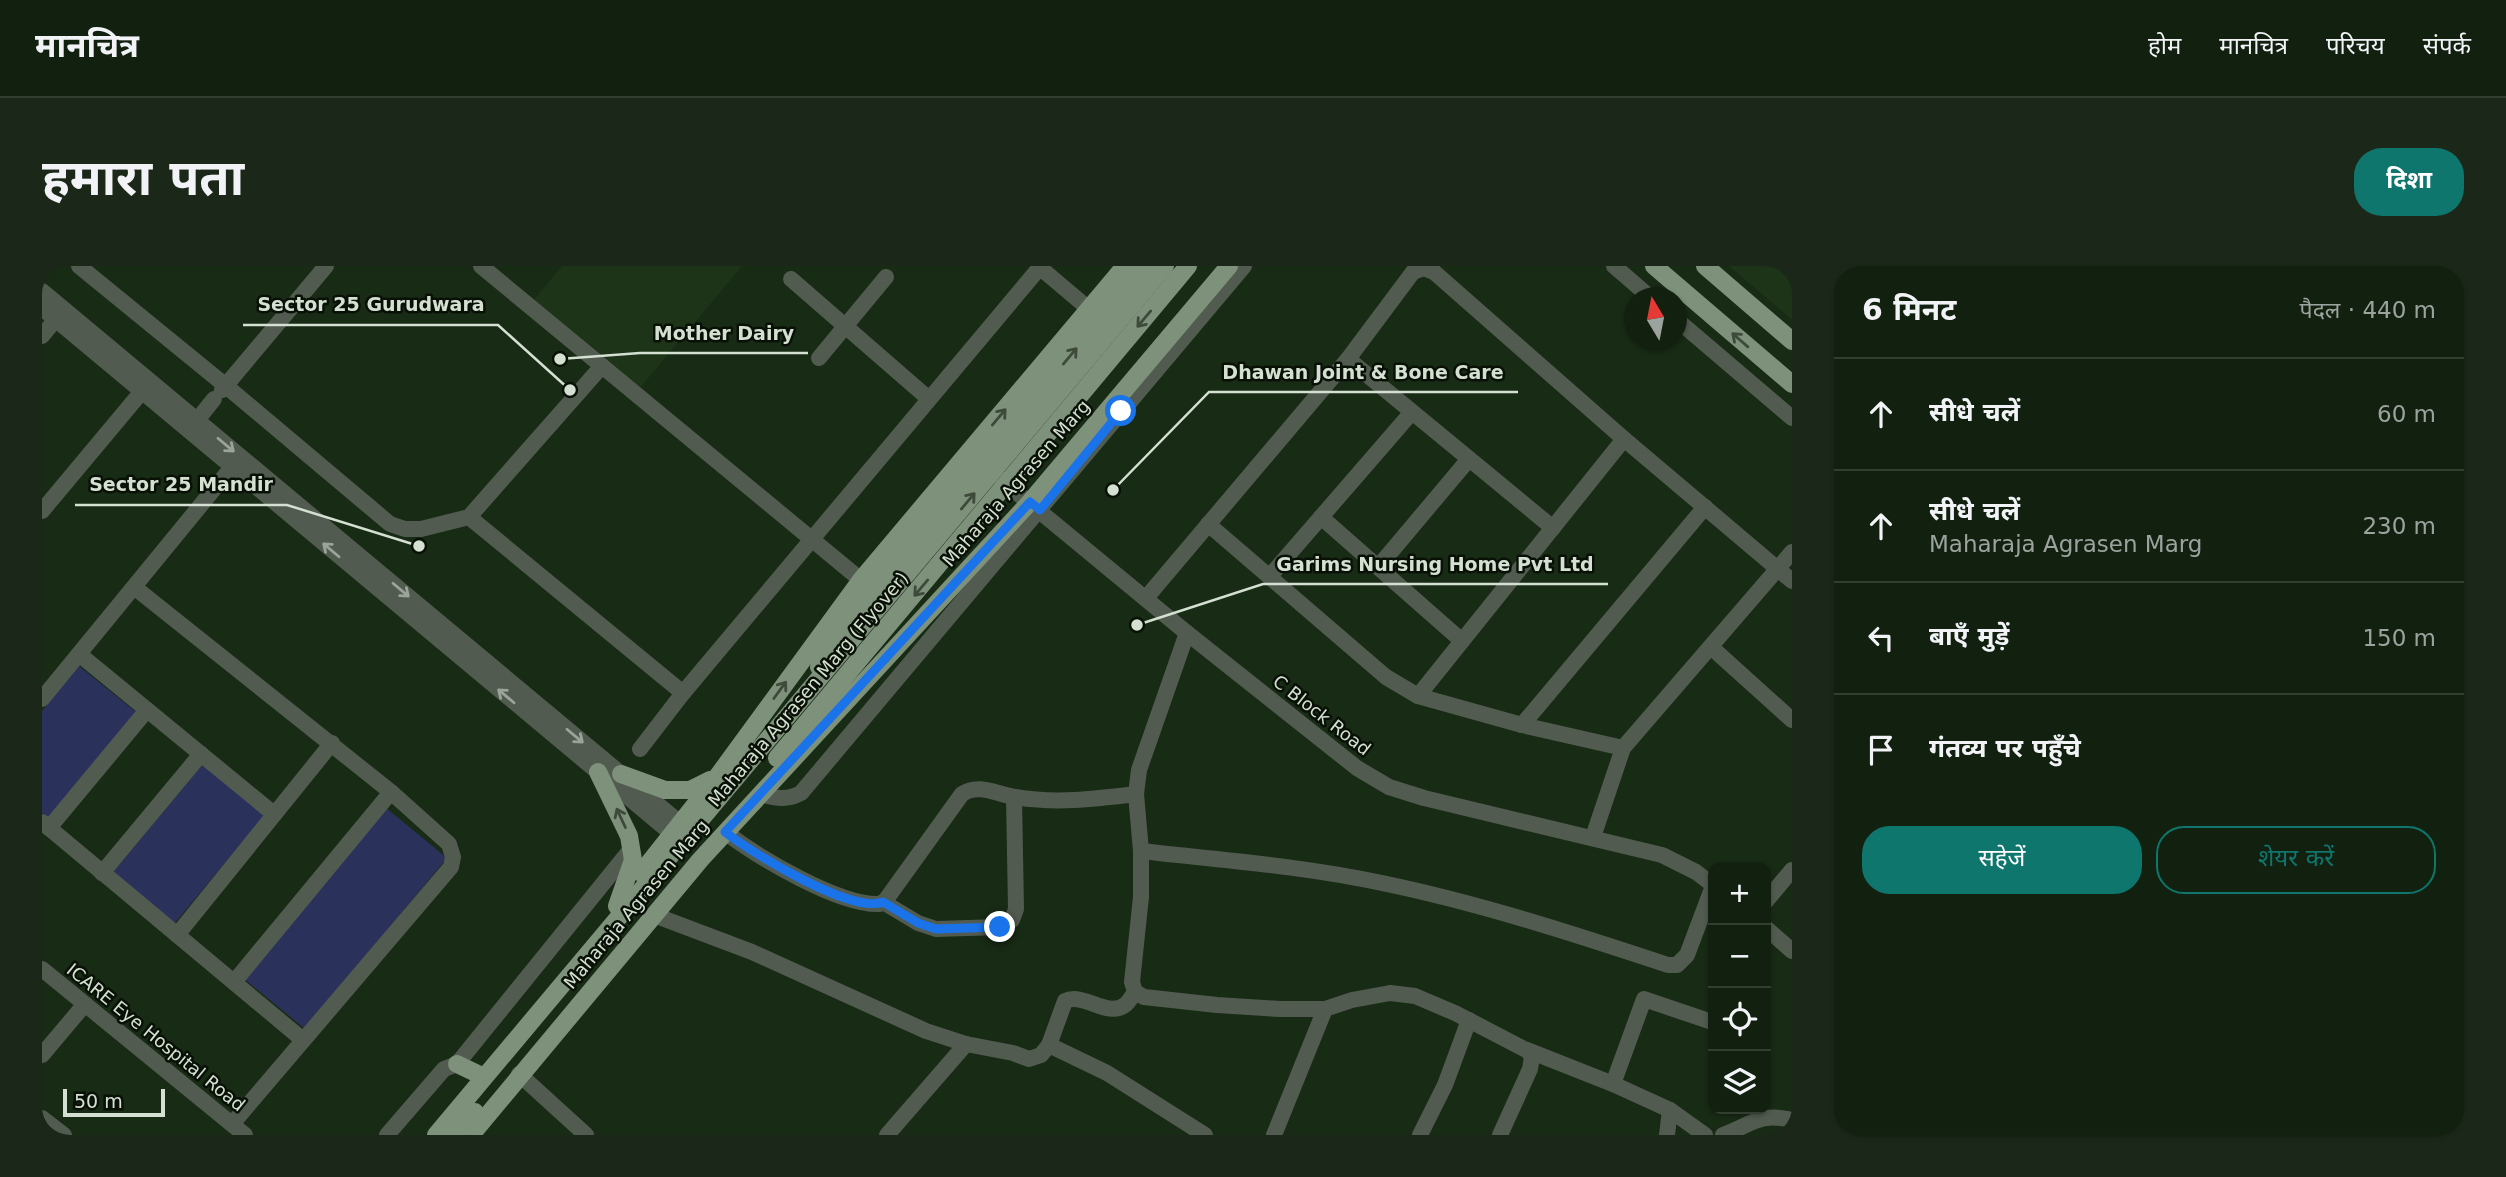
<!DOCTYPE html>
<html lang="hi">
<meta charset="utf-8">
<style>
body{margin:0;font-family:"DejaVu Sans","Noto Sans Devanagari",sans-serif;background:#1b2819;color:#f1f3f6}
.controls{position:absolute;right:21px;bottom:21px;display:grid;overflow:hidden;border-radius:14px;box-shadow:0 2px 5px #0004}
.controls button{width:63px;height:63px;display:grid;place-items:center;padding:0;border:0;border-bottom:2px solid #313e30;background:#122010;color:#f1f3f6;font:35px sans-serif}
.compass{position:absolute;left:1582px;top:21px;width:63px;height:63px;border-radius:50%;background:#122010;box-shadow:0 2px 5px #0004;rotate:350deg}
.scale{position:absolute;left:21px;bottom:18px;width:102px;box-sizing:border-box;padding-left:7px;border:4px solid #d4e0d2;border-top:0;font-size:19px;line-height:24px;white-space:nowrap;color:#d4e0d2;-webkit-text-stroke:5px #091107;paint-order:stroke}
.stop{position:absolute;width:21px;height:21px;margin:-16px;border:5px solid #1a73e8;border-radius:50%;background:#fff}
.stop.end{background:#1a73e8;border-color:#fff;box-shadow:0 2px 7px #0008}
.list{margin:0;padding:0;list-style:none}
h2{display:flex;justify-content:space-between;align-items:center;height:91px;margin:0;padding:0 28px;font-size:30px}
h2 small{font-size:23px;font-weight:400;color:#9ca39f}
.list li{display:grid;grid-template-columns:46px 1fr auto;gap:21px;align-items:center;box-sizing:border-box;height:112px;padding:0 28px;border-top:2px solid #313e30}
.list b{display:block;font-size:26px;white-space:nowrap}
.list p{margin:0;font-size:23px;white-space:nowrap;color:#9ca39f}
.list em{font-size:23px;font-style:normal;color:#9ca39f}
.actions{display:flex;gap:14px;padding:21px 28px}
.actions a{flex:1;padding:16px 0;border:2px solid #0f766e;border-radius:28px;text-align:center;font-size:24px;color:#0f766e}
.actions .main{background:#0f766e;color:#fff}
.icon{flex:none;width:38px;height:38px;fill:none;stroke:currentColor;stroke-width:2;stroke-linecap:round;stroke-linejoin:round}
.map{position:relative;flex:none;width:1750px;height:869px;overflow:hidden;border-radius:28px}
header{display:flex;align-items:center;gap:42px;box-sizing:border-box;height:98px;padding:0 35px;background:#122010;border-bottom:2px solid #313e30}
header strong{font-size:33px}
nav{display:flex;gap:38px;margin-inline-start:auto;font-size:24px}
.intro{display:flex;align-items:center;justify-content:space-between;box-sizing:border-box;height:168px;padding:0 42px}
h1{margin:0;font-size:49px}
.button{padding:18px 32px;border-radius:28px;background:#0f766e;color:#fff;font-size:24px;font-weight:700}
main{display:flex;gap:42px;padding:0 42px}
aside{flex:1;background:#122010;border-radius:28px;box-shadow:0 2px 5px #0004}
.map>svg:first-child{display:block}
.built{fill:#1d3419}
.green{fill:#2a325b}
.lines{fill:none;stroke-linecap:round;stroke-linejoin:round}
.minor{stroke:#525b50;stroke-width:16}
.major{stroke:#7e917b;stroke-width:18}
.oneway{stroke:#3e4b3b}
.oneway2{stroke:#9aa498}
.route{stroke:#1a73e8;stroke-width:9}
.labels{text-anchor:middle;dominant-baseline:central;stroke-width:5;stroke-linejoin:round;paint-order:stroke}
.street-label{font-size:18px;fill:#d4e0d2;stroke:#091107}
.leader{fill:none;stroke:#d4e0d2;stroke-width:2.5}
.callout-dot{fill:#d4e0d2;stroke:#091107;stroke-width:2.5}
.callout-label{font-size:19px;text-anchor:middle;font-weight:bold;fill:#d4e0d2;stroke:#091107;stroke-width:5;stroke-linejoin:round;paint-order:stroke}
</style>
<header>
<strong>मानचित्र</strong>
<nav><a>होम</a><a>मानचित्र</a><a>परिचय</a><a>संपर्क</a></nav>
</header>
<div class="intro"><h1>हमारा पता</h1><a class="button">दिशा</a></div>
<main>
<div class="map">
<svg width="1750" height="869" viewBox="0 0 1750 869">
<rect width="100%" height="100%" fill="#182b15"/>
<!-- built -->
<g class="built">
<polygon points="520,0 700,0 597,123 491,35"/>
<polygon points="1687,0 1750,0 1750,54"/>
</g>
<!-- green -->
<g class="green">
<polygon points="37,400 94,446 6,552 0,547 0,445"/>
<polygon points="161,498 223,549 132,658 70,607"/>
<polygon points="343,541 405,592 263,763 201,712"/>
</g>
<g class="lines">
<!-- minor -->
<g class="minor">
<polyline points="37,0 184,120 348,258 363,263 379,263 427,251 560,100"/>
<polyline points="439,0 819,314"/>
<polyline points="996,0 1047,43"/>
<polyline points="1572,0 1609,32"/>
<polyline points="749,13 887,133"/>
<polyline points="0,25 638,557"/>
<polyline points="0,42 629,567"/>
<polyline points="1634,53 1750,152"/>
<polyline points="0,70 14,53"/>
<polyline points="777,92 844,11"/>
<polyline points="1306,93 1511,262"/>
<polyline points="180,124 284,0"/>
<polyline points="148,163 172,133"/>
<polyline points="956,211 1145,367 1315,502 1347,521 1382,532 1620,589 1654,606 1671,619"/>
<polyline points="0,245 107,117"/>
<polyline points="427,251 641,427"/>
<polyline points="1279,251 1420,375"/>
<polyline points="1166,258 1344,411 1376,430 1480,459 1581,482"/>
<polyline points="1337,300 1427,193"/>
<polyline points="1228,310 1370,146"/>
<polyline points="92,321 349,526 407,578 411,591 409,601 190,858"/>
<polyline points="1104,332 1306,93 1371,6 1382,2 1392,6 1582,173 1750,315"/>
<path d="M1145,367L1097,504L1094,528L1099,585C1179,594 1261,600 1340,617C1437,637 1532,668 1626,699H1635L1645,689L1671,620"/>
<polyline points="1669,381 1750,454"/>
<polyline points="37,388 232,548"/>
<polyline points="1376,430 1582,173"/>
<polyline points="0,433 190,201"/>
<polyline points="1480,459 1663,241"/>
<polyline points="598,483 641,427 999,0"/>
<path d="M718,528C734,532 744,535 759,527L1202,0"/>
<polyline points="0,556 261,774"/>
<polyline points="7,562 105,444"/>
<path d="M683,566C716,591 797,640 838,638L843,635L920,528C937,517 954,528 973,531C1014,538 1053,533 1094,528"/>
<polyline points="1551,571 1581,482 1750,286"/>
<polyline points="1099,585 1099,631 1090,716 1093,726 1102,731 1175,739 1238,743 1283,743 1310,734 1348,727 1373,730 1413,747 1486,785 1490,791 1488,803 1458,869"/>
<polyline points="60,607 159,488"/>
<polyline points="1724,635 1750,604"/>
<polyline points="841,636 876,657 894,663 958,661 970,654 974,643 972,531"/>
<path d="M612,649L710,686L884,765L924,778L971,787L987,793L999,789L1007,779L1023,735C1042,726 1065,752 1083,739C1087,736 1090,730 1093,726"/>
<polyline points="1724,662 1750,685"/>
<polyline points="135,669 290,477"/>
<polyline points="0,703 203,869"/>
<polyline points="192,716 349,526"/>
<polyline points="1007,779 1065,807 1163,869"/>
<polyline points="1485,784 1571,818 1602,733 1670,756 1671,753"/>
<polyline points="0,789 43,738"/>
<polyline points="477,808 544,869"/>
<polyline points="1571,818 1628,844 1663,869"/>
<polyline points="0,852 22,869"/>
<polyline points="345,869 402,803 415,798 589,583"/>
<polyline points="845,869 924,778"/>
<polyline points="1232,869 1283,743"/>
<polyline points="1378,869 1403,819 1427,754"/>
<polyline points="1625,869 1628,844"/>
<path d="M1681,869C1709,859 1717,846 1750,854"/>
</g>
<!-- major -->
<g class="major">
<polyline points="1612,0 1750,118"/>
<polyline points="1663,0 1750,75"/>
<polyline points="777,401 795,366 1104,0"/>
<polyline points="735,492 1146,0"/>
<polyline points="556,506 587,570 591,594 575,640"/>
<polyline points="579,508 623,524 648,524 668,514"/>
<polyline points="599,607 675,511 819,314 1083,0"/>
<polyline points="415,798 438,809"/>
<polyline points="394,869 1123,0"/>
<polyline points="413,869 433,846"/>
<polyline points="429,869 659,593 988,236 1187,0"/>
</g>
</g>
<!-- one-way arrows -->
<defs><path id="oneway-shaft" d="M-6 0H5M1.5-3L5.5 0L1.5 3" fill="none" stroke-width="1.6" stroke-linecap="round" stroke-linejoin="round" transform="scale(1.75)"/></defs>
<g class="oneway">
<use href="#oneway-shaft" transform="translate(1102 53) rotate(130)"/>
<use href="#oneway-shaft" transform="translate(1698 74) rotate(-139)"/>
<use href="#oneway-shaft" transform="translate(1028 90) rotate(-50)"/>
<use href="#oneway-shaft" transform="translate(957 151) rotate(-50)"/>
<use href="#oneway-shaft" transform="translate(926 235) rotate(-50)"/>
<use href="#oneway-shaft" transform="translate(879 322) rotate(130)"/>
<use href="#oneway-shaft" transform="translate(738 424) rotate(-54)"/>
<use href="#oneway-shaft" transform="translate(579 552) rotate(-115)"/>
</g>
<g class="oneway2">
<use href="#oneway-shaft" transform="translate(184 179) rotate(40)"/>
<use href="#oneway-shaft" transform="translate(289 284) rotate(-140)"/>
<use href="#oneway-shaft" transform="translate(359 324) rotate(40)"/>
<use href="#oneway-shaft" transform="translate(464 430) rotate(-140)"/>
<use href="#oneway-shaft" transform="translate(533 470) rotate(40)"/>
</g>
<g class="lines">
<!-- route -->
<path class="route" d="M958,661L894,663L876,657L841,636C809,648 710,587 683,566L988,236L998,244L1079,145"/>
</g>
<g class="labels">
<!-- street labels -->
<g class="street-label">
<text transform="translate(974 217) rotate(-49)">Maharaja Agrasen Marg</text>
<text transform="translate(766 423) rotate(-50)">Maharaja Agrasen Marg (Flyover)</text>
<text transform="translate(1280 449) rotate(38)">C Block Road</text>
<text transform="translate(594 638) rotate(-50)">Maharaja Agrasen Marg</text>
<text transform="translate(114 771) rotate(39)">ICARE Eye Hospital Road</text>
</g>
</g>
<!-- callouts -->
<path class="leader" d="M528 124L456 59H201M518 93L598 87H766M1071 224L1167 126H1476M377 280L245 239H33M1095 359L1221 318H1566"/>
<g class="callout-dot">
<circle cx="528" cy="124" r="7"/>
<circle cx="518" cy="93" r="7"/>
<circle cx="1071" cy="224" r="7"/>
<circle cx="377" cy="280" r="7"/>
<circle cx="1095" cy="359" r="7"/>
</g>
<g class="callout-label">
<text x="329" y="45">Sector 25 Gurudwara</text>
<text x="682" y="74">Mother Dairy</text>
<text x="1321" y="113">Dhawan Joint &amp; Bone Care</text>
<text x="139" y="225">Sector 25 Mandir</text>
<text x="1393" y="305">Garims Nursing Home Pvt Ltd</text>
</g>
</svg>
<div class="controls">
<button>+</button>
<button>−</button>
<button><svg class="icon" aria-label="locate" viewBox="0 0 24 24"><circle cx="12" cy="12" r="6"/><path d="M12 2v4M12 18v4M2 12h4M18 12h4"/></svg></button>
<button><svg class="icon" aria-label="layers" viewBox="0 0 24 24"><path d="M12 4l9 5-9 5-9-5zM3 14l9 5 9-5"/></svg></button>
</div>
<svg class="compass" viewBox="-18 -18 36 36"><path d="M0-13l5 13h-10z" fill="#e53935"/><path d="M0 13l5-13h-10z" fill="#9ca39f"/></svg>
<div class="scale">50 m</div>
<div class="stop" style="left:1079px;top:145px"></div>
<div class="stop end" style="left:958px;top:661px"></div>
</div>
<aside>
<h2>6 मिनट<small>पैदल · 440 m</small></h2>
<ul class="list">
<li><svg class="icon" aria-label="ahead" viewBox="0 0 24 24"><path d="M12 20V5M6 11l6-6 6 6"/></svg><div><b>सीधे चलें</b></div><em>60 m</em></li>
<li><svg class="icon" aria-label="ahead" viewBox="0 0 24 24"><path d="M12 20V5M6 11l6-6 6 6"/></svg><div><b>सीधे चलें</b><p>Maharaja Agrasen Marg</p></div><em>230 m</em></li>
<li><svg class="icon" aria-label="left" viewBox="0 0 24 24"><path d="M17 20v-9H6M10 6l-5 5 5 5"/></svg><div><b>बाएँ मुड़ें</b></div><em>150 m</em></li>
<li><svg class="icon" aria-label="arrive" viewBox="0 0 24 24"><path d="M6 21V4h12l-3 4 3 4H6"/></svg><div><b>गंतव्य पर पहुँचे</b></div></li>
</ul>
<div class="actions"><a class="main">सहेजें</a><a>शेयर करें</a></div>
</aside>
</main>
